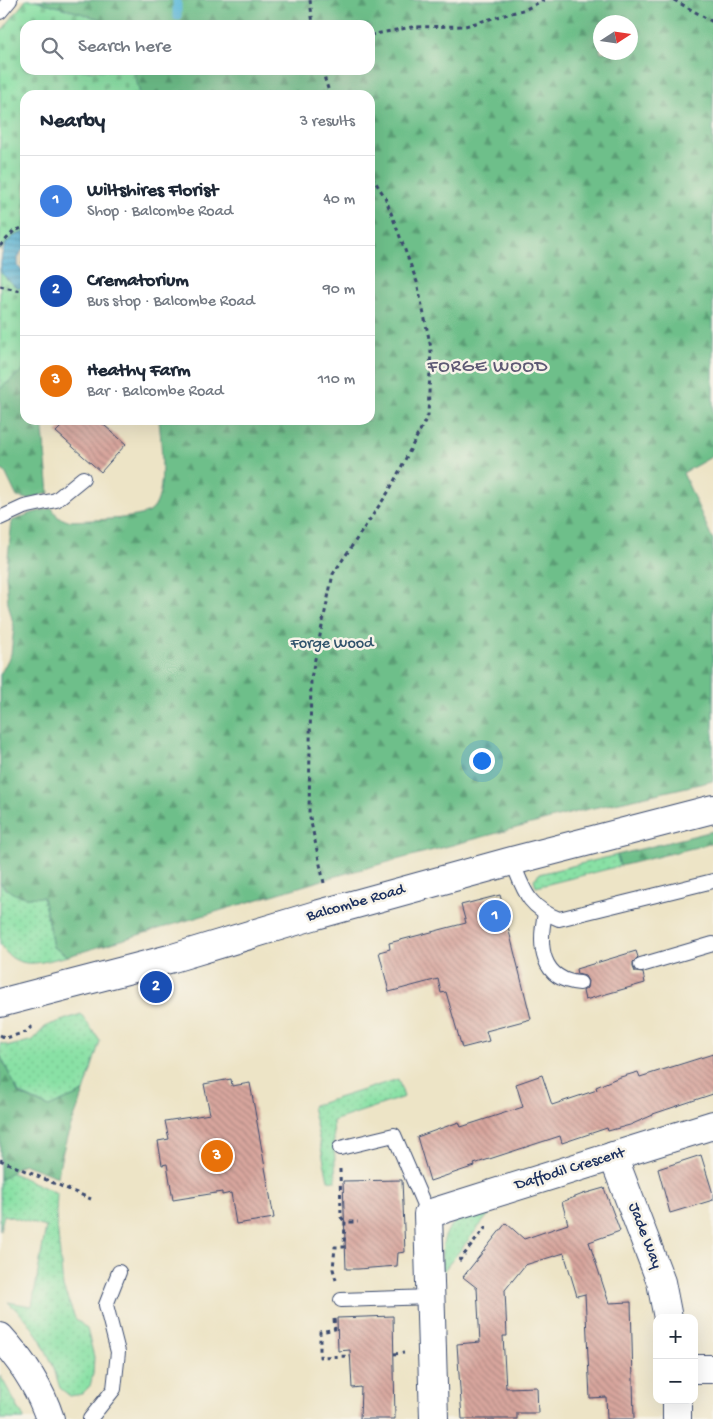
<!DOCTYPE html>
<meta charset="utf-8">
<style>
body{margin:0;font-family:"Gochi Hand",sans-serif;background:#f2f2f3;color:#1f2937}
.controls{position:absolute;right:15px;bottom:15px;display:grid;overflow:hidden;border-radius:10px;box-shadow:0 5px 20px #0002}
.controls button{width:45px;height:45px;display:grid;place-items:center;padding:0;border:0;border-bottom:1px solid #e0e1e3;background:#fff;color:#1f2937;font:25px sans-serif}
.compass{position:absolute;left:593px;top:15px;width:45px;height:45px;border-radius:50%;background:#fff;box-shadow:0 5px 20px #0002;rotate:78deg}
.you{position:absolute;left:481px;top:760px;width:18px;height:18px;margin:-12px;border:4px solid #fff;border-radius:50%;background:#1a73e8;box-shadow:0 0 0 8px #1a73e833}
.badge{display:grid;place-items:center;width:32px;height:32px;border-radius:50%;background:#1f6fb2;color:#fff;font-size:16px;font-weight:700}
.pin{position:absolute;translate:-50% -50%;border:2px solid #fff;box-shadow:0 1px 5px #0006}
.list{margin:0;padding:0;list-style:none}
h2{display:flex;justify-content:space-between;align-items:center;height:65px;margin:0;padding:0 20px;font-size:21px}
h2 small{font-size:16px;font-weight:400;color:#747a83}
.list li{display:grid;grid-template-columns:32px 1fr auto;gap:15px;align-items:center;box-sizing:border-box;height:90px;padding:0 20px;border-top:1px solid #e0e1e3}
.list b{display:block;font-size:19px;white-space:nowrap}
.list p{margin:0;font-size:16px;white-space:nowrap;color:#747a83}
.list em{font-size:16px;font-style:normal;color:#747a83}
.icon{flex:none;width:28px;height:28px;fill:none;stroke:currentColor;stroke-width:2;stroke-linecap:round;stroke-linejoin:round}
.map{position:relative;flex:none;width:713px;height:1419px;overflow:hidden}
.search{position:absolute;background:#fff;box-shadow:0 5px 20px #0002;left:20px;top:20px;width:355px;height:55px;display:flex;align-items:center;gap:12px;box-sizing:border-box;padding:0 18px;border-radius:15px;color:#747a83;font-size:19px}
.panel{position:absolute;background:#fff;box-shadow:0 5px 20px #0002;left:20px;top:90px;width:355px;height:335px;border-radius:15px}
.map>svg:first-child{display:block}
.grass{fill:url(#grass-dots);stroke:#528882}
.forest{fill:url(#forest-firs);stroke:#447774;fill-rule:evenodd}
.cemetery{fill:url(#cemetery-stones);stroke:#528882}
.water{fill:url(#water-rules);stroke:#3b749c}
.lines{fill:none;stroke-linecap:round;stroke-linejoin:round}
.stream{stroke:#5bb8d9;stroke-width:9}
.building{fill:url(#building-back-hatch)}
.lane-casing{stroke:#3a4a6e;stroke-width:16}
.street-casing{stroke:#3a4a6e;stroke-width:30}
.secondary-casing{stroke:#3a4a6e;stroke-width:30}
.path{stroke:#3a4a6e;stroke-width:3;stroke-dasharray:4 4;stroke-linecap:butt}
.lane{stroke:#fff;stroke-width:14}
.street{stroke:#fff;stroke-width:28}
.secondary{stroke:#fff;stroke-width:28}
.labels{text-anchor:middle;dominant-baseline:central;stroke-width:5;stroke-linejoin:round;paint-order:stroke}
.park-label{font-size:16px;fill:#31536c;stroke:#f7f3e8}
.street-label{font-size:16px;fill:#1b2f5e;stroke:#f7f3e8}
.quarter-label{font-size:19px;letter-spacing:1px;fill:#5d5974;stroke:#f7f3e8}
</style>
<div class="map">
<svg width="713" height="1419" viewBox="0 0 713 1419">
<defs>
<pattern id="grass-dots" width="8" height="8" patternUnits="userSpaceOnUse" patternTransform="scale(1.25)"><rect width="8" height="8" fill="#89e1a5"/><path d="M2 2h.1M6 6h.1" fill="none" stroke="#76c190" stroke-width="1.8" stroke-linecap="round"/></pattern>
<pattern id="forest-firs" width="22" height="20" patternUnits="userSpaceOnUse" patternTransform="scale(1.25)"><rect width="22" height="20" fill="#6ebf8a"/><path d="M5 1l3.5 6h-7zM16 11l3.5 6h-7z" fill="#5a9c74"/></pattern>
<pattern id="cemetery-stones" width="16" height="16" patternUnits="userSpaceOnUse" patternTransform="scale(1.25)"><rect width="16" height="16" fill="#89e1a5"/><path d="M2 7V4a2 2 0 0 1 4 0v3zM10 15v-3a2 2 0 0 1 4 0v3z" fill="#76c190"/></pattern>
<pattern id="water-rules" width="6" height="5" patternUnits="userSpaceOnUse" patternTransform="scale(1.25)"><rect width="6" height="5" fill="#5bb8d9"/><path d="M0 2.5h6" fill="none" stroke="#4a96b3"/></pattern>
<pattern id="building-back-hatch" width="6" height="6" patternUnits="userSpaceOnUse" patternTransform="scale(1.25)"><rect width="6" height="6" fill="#d8a69d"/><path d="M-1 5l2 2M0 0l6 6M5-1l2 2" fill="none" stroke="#ae8883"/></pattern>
</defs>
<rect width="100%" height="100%" fill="#f7f3e8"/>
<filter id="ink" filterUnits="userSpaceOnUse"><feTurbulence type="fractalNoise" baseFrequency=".02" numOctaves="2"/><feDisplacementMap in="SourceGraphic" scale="10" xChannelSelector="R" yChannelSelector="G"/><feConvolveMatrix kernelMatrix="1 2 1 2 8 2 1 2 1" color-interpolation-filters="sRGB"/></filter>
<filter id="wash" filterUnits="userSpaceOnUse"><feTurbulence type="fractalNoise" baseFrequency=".0096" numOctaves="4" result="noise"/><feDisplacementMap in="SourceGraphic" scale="20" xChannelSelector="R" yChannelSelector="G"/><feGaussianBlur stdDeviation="1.12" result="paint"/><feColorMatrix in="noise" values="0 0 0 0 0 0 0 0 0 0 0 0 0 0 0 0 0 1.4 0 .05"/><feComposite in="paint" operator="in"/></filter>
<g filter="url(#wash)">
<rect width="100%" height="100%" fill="#ede4c6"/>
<!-- grass -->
<g class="grass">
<polygon points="617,855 620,866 536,887 534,879 539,874"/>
<path d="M0,882L5,889L43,897L53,947L68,956C41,962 17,973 0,944Z"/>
<polygon points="81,1014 100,1041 84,1092 49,1107 19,1093 0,1055 0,1043 10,1046 33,1040 46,1026"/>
<polygon points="398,1079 404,1097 333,1121 336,1181 328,1180 312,1106"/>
<polygon points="10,1172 57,1193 56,1214 63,1287 75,1318 87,1329 94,1357 93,1374 90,1386 82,1394 70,1396 60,1388 52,1363 40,1339 27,1320 8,1302 32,1306 46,1227 4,1215 0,1230 0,1180"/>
<path d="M498,1203L441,1274C441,1220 451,1221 498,1203Z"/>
<polygon points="0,1375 24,1418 24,1419 0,1419"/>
</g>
<!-- forest -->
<g class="forest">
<path d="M35,0H713V456L683,473L713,540V781L580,811L336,876L68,956L53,947L43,897C25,898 12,897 0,882V675L11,654L14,627L8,603L6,575L12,521L29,514L52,508L58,517L68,521C84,520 142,520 152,510C167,496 161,440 159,420H370V95H140L134,70H370V25H105L100,19ZM600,22H630V52H600Z"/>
<polygon points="25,368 25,392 24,393 25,395 25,420 42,420 49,493 28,499 17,497 5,472 0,469 0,389"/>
<polygon points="713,831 713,843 620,866 617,855"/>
<path d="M0,1055L19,1094L49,1107L84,1092C73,1122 62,1144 58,1177L23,1164L0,1180Z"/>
</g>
<!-- cemetery -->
<g class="cemetery">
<path d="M26,0H35L100,19L105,25H25V70H134L140,95H25V232C13,236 7,241 0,251V33Z"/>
<path d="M0,268C3,279 14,286 25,288V368L0,389Z"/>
</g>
<!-- water -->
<path class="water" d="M25,232V248L21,252L18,258V266L25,275V288L16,287L1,273C0,252 4,237 25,232Z"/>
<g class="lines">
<!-- stream -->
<polyline class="stream" points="177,16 177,0"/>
</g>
<g id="blocks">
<!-- building -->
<g class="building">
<polygon points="68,420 98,420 126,444 101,472 56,432"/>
<polygon points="500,895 531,1019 486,1031 489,1041 462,1048 446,992 441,993 438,979 389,992 379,952 390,949 389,943 466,923 461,905"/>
<polygon points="636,951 638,957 633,962 633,967 635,972 643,973 645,983 585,1000 583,991 587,988 588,981 585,976 577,974 576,969"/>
<polygon points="713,1054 713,1094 653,1114 653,1115 630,1125 608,1131 607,1128 562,1143 560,1136 474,1164 475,1166 430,1181 417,1137 459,1122 461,1127 523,1107 516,1084 542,1075 552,1105 597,1090 596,1087 617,1078 638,1072 640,1077"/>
<polygon points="231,1079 232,1086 250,1083 274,1218 236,1224 231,1193 222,1195 222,1192 173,1200 167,1164 162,1165 158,1141 169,1139 165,1121 210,1114 204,1084"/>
<polygon points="701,1155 713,1194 713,1200 670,1213 658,1169"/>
<polygon points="402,1180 405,1252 398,1253 397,1266 358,1269 346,1269 343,1181"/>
<polygon points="604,1188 620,1231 589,1242 609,1303 631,1302 634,1419 607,1419 606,1397 590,1398 585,1294 577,1296 564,1253 525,1265 505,1290 507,1336 503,1336 506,1388 537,1387 538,1413 517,1413 517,1419 462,1419 457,1344 480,1342 477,1288 463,1277 506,1223 524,1239 568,1224 562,1202 583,1194"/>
<polygon points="393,1316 395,1419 360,1419 361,1387 352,1388 350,1350 338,1351 337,1318"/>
</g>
</g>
</g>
<g filter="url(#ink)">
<use href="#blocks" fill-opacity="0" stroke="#3a4a6e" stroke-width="1"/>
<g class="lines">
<!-- lane casing -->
<g class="lane-casing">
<g id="lane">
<polyline points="0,12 10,0"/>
<polyline points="0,518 24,507 56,500 83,478"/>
<path d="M512,861C524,890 527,907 559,919L713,881"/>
<path d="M545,914C538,946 541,980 580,983"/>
<polyline points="641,965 713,944"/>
<polyline points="340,1148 394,1135 428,1214"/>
<polyline points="341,1300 431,1297"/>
<polyline points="90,1419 114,1389 118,1352 106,1305 119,1272"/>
</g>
</g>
<!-- street casing -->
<g class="street-casing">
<g id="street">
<polyline points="613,1156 661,1282 668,1318"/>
<polyline points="694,1369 713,1369"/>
<polyline points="434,1419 428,1214 713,1125"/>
<polyline points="677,1419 677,1400"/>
</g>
</g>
<!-- secondary casing -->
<g class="secondary-casing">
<g id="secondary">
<polyline points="0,1003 173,958 316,915 512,861 713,809"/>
<path d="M0,1337C22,1361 40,1388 50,1419"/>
</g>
</g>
<!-- path -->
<g class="path">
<polyline points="310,0 313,25"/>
<polyline points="674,0 713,22"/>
<polyline points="370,35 412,27 465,26 526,9 544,0"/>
<polyline points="322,70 330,95"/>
<polyline points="0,246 14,231 25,227"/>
<polyline points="25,254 23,263 25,269"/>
<polyline points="0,286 25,292"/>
<polyline points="324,883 309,813 311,678 333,574 389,491 428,415 431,348 417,282 385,197 370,174"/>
<polyline points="0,1035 6,1038 26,1032 33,1025"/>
<polyline points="0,1160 91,1199"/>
<polyline points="340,1169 341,1217 345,1222"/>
<polyline points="459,1261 486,1227"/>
<polyline points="336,1280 333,1269 335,1247 344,1247 345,1222 358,1222"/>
<polyline points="334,1319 335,1329 320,1332 320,1357 350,1356"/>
<polyline points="394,1354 404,1353"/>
</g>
<!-- lane -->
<use href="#lane" class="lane"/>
<!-- street -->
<use href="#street" class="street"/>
<!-- secondary -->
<use href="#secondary" class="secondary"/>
</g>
</g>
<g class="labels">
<!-- park labels -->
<g class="park-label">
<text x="332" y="644">Forge Wood</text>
</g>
<!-- street labels -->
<g class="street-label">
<text transform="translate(356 904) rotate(-16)">Balcombe Road</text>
<text transform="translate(570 1170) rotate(-17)">Daffodil Crescent</text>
<text transform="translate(644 1236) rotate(69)">Jade Way</text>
</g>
<!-- quarter labels -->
<g class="quarter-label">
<text x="488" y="367">FORGE WOOD</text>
</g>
</g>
</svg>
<div class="controls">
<button>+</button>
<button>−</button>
</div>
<svg class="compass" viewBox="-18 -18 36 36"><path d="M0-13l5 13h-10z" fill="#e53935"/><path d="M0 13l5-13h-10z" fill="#747a83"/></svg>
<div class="you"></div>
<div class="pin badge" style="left:495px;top:916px;background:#3f7fe0">1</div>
<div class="pin badge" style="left:156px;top:987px;background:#1a4fb4">2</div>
<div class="pin badge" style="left:217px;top:1156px;background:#e8710a">3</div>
<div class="search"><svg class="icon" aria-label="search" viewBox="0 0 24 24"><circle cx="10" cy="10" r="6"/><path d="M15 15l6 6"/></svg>Search here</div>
<section class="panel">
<h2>Nearby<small>3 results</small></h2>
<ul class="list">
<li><span class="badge" style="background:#3f7fe0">1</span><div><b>Wiltshires Florist</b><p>Shop · Balcombe Road</p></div><em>40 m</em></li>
<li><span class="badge" style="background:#1a4fb4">2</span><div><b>Crematorium</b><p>Bus stop · Balcombe Road</p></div><em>90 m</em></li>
<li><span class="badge" style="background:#e8710a">3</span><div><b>Heathy Farm</b><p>Bar · Balcombe Road</p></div><em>110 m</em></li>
</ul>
</section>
</div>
